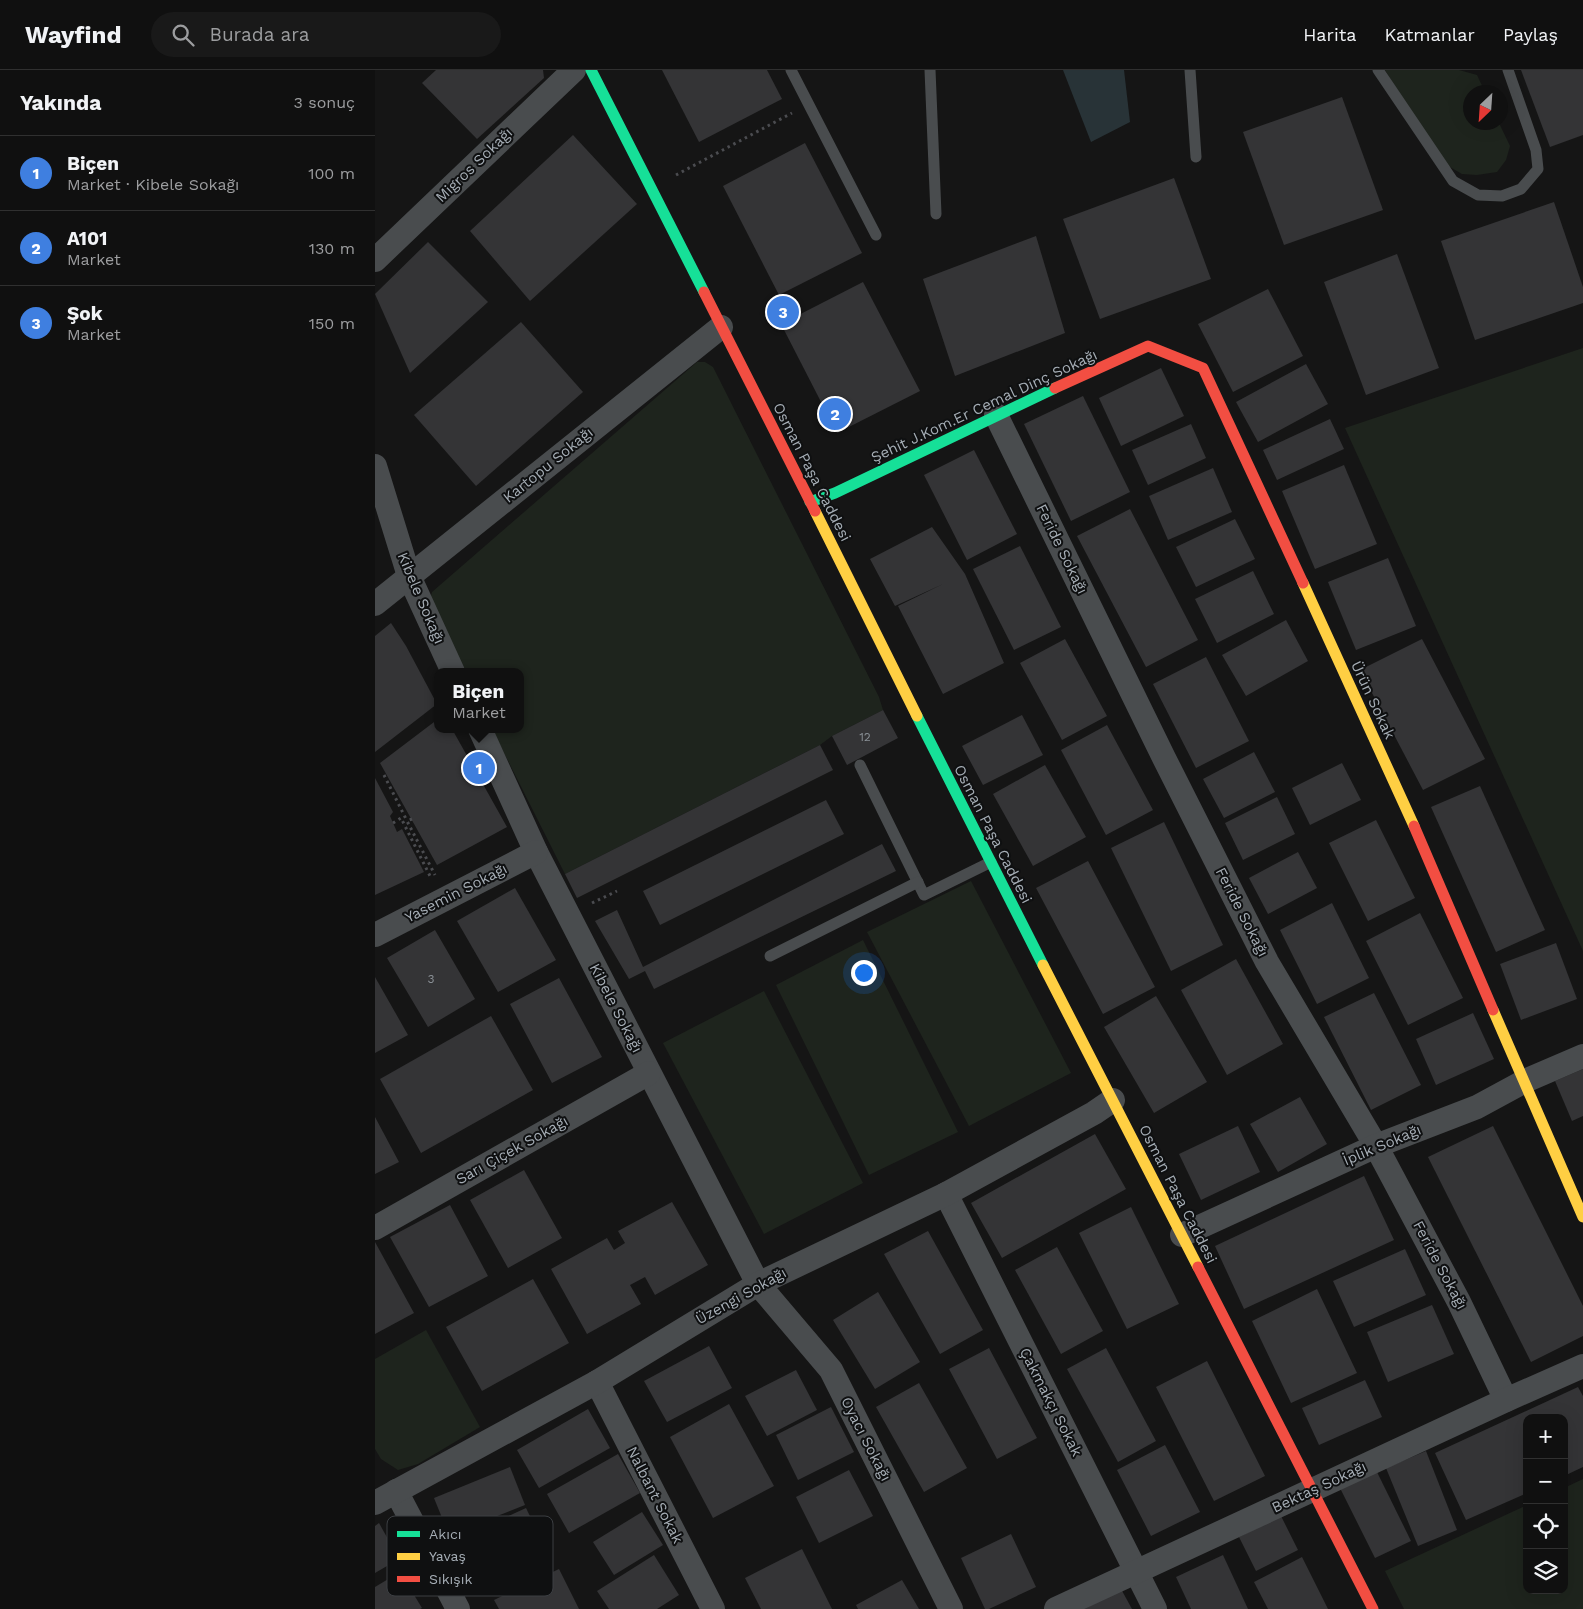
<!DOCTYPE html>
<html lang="tr">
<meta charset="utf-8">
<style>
body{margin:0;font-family:"Work Sans",sans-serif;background:#191919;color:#f1f3f6}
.controls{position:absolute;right:15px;bottom:15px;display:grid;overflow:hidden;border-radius:10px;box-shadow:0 5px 20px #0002}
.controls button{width:45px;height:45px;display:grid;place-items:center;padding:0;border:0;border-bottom:1px solid #303030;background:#101010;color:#f1f3f6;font:25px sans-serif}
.compass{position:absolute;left:1088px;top:15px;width:45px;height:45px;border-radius:50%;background:#101010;box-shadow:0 5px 20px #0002;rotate:205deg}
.you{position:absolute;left:488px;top:902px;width:18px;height:18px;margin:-12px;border:4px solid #fff;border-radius:50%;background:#1a73e8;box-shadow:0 0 0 8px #1a73e833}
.badge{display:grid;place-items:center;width:32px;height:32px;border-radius:50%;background:#73787e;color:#fff;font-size:16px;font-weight:700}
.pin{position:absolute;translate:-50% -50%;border:2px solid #fff;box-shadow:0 1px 5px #0006}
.popup{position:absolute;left:59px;top:598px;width:90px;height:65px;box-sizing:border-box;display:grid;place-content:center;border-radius:10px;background:#101010;filter:drop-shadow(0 1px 4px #0005);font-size:16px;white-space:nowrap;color:#9c9d9f}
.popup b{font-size:19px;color:#f1f3f6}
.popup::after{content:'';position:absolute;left:50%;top:100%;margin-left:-10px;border:10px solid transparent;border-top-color:#101010}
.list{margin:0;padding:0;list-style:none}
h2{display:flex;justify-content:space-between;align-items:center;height:65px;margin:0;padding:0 20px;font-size:21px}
h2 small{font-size:16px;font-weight:400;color:#9c9d9f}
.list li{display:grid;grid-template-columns:32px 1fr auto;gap:15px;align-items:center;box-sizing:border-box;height:75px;padding:0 20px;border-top:1px solid #303030}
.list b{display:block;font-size:19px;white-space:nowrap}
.list p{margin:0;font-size:16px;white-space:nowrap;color:#9c9d9f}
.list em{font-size:16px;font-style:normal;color:#9c9d9f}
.icon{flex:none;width:28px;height:28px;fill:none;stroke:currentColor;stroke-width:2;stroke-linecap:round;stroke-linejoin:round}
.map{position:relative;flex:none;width:1208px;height:1539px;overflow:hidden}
header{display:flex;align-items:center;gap:30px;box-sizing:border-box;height:70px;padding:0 25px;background:#101010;border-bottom:1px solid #303030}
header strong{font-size:24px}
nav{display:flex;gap:28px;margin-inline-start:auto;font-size:18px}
.search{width:350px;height:45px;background:#191919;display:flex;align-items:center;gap:12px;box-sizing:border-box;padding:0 18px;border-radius:28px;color:#9c9d9f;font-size:19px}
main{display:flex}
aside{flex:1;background:#101010}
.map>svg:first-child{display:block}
.green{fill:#1e241d}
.water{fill:#283337}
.building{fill:#343436}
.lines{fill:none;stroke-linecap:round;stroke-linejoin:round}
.path{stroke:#4b4c50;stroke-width:3;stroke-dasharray:2.5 4;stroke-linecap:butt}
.lane{stroke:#494c4e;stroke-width:11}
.street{stroke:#494c4e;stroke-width:24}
.fast{stroke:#16e098;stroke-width:11}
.slow{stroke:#ffcf43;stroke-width:11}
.jam{stroke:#f24e42;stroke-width:11}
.labels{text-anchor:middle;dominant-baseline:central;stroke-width:4;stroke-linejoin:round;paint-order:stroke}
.number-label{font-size:12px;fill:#8a9096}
.street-label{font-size:15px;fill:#a6aeb6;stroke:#0f1011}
.key{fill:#0f1011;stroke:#3c3f43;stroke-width:1}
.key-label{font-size:14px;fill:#a6aeb6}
</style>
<header>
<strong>Wayfind</strong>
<div class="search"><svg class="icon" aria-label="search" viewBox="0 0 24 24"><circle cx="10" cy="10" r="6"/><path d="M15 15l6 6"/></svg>Burada ara</div>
<nav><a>Harita</a><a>Katmanlar</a><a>Paylaş</a></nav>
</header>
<main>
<aside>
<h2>Yakında<small>3 sonuç</small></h2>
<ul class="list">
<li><span class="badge" style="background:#3f7fe0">1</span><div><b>Biçen</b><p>Market · Kibele Sokağı</p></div><em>100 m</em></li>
<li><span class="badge" style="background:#3f7fe0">2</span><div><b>A101</b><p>Market</p></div><em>130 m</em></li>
<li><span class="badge" style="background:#3f7fe0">3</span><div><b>Şok</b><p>Market</p></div><em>150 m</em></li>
</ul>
</aside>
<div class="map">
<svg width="1208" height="1539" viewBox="0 0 1208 1539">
<rect width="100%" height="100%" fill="#151515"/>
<!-- green -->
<g class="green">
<polygon points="1010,0 1084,0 1102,5 1110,22 1096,22 1096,52 1124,53 1135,76 1131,90 1122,102 1102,105 1087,104 1068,93"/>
<polygon points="1208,278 1208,881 970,358"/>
<polygon points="322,292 330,292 338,297 504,627 508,640 457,666 445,675 190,804 117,659 145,659 145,602 88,602 54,533 57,522"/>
<polygon points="596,811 696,1003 594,1056 492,862"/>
<polygon points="488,870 583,1062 494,1105 401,915"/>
<polygon points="389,921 488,1113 389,1164 288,973"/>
<polygon points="51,1260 105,1357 43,1394 23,1400 6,1389 0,1379 0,1289"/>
<polygon points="1208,1409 1208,1539 1029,1539 1010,1501 1152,1435 1152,1520 1189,1520 1189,1418"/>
</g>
<!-- water -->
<polygon class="water" points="688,0 749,0 755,52 716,72"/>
<!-- building -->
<g class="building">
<polygon points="61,0 168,0 169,8 102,69 47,13"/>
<polygon points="287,0 392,0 407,29 324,72"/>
<polygon points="1146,0 1208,0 1208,65 1175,77"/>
<polygon points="967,27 1008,140 909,175 868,62"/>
<polygon points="198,65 262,134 155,231 95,161"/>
<polygon points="430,73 487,183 404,225 348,116"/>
<polygon points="799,108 836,209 725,249 688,149"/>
<polygon points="1179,132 1208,217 1208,233 1100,270 1066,171"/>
<polygon points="661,166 690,263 580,306 548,209"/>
<polygon points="53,172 113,232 35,303 0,224"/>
<polygon points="1022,184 1064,298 991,325 949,212"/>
<polygon points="488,212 545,321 462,363 406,254"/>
<polygon points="893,219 928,286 858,322 823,254"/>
<polygon points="146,252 208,322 101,416 39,345"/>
<polygon points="931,294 953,334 883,372 861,332"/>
<polygon points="786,298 809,346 746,376 724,328"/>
<polygon points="708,326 755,422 696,451 649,354"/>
<polygon points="955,349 969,379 902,410 888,380"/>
<polygon points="816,354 831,388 773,415 757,380"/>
<polygon points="599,380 642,464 592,490 549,405"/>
<polygon points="969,395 1002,474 940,499 907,421"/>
<polygon points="838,398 857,442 793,470 774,426"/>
<polygon points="755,439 823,570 771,597 702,466"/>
<polygon points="860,449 880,489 821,517 801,477"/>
<polygon points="557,457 590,504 629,593 568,624 523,536 568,514 520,536 495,489"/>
<polygon points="645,476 686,557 639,580 598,499"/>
<polygon points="1013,488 1041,556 981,580 953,512"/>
<polygon points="878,501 899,544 842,573 820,529"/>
<polygon points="911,550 933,591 871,626 847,585"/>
<polygon points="16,553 31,576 62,634 0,682 0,566"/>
<polygon points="690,569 732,646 687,670 645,593"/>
<polygon points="1047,569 1110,689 1048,720 985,600"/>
<polygon points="831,587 874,671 821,698 778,614"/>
<polygon points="508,640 523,668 472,695 457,666"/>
<polygon points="647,645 668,685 608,715 587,676"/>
<polygon points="63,649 63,659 77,659 132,757 62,795 5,693"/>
<polygon points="732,655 778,740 731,765 686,680"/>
<polygon points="445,675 458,700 202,828 190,804"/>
<polygon points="879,682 900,722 849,748 828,709"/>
<polygon points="967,693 986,730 935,755 917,718"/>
<polygon points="670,695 711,767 658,796 618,724"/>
<polygon points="0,708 18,742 15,746 22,762 27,759 49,802 0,825"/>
<polygon points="1105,716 1170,860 1121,882 1056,737"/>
<polygon points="902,727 920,764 868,790 850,753"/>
<polygon points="451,730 469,764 285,855 268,821"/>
<polygon points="1001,750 1040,828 993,851 954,773"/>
<polygon points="789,752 848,875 796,901 736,778"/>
<polygon points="507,774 521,801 279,919 270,901 254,909 220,851 242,840 268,897"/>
<polygon points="923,782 942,818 893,844 874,808"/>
<polygon points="713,791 780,917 728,944 661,818"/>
<polygon points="140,818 181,890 123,922 82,851"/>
<polygon points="957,833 994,908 942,934 905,860"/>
<polygon points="1045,843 1088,928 1033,955 991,871"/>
<polygon points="60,860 100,929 53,957 12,888"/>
<polygon points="1181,873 1202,929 1146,950 1125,894"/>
<polygon points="861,889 908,974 852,1005 806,920"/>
<polygon points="0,907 33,965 0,983"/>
<polygon points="184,908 227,987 177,1013 135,934"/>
<polygon points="999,923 1046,1015 996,1040 949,947"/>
<polygon points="781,926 832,1012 779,1043 729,957"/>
<polygon points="1098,943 1119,989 1061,1015 1041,969"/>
<polygon points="116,946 158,1020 46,1083 5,1009"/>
<polygon points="1208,999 1208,1046 1197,1051 1180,1011"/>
<polygon points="925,1027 952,1074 903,1102 875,1054"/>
<polygon points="0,1047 24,1092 0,1104"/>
<polygon points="863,1056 885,1102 826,1130 804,1084"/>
<polygon points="1118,1056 1208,1236 1208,1266 1156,1292 1053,1087"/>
<polygon points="720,1064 751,1119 627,1188 596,1133"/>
<polygon points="149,1100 187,1168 133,1198 95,1130"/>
<polygon points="989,1106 1019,1170 869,1239 840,1176"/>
<polygon points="297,1132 333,1195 280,1225 270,1207 255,1215 266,1234 212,1264 176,1199 232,1168 239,1180 250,1173 243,1161"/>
<polygon points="75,1135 113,1206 54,1237 15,1167"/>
<polygon points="756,1137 804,1234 752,1259 704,1163"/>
<polygon points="553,1161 608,1260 565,1284 509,1184"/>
<polygon points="0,1172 39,1243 0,1264"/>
<polygon points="682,1177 728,1261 686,1284 640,1200"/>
<polygon points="1030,1179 1051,1225 979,1257 958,1211"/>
<polygon points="158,1209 194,1273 107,1321 71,1257"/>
<polygon points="942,1219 982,1303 916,1333 877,1251"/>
<polygon points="503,1222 545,1292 500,1319 458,1250"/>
<polygon points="1057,1235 1079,1284 1013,1312 992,1262"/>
<polygon points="334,1276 357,1318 292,1352 269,1311"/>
<polygon points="614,1278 662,1368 622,1389 574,1299"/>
<polygon points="731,1278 781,1371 743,1392 692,1299"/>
<polygon points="832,1291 890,1406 839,1431 781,1317"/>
<polygon points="421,1300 442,1340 392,1366 370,1326"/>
<polygon points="990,1310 1007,1347 944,1375 927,1338"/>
<polygon points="544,1313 592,1398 549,1422 501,1337"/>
<polygon points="1203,1317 1208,1326 1208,1397 1189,1406 1189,1348 1152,1348 1152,1423 1091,1450 1060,1383"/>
<polygon points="354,1334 399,1416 338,1448 295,1367"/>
<polygon points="456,1337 479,1382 423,1410 401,1365"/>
<polygon points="213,1339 235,1378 164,1418 142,1380"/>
<polygon points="790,1375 825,1442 776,1466 742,1400"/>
<polygon points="1051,1381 1082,1460 1043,1476 1011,1398"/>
<polygon points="243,1384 265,1423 194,1463 172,1424"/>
<polygon points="135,1397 150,1435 74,1465 59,1428"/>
<polygon points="474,1400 498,1446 444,1473 421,1427"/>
<polygon points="1001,1400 1036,1471 1000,1488 965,1418"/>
<polygon points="151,1438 172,1481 105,1512 84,1469"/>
<polygon points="267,1442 288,1475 239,1505 218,1472"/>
<polygon points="906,1446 923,1480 881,1501 864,1467"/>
<polygon points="4,1453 24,1489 0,1503 0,1456"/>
<polygon points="636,1464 661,1517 614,1539 610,1539 586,1488"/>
<polygon points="427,1479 457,1539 386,1539 370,1508"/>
<polygon points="279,1485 304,1525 282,1539 234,1539 222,1521"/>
<polygon points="848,1485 873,1539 816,1539 801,1507"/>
<polygon points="927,1487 953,1539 893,1539 879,1512"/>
<polygon points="184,1499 204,1539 124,1539 119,1530"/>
<polygon points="25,1502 47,1538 45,1539 0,1539 0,1517"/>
<polygon points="527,1510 544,1539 483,1539 481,1535"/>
<polygon points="746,1519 757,1539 709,1539"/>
</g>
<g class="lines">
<!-- path -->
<g class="path">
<polyline points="301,105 417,43"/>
<polyline points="9,705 32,751"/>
<polyline points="37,749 32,751 60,805"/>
<polyline points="18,753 26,748 55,806"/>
<polyline points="217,833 242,821"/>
</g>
<!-- lane -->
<g class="lane">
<polyline points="416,0 501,165"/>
<polyline points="555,0 561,144"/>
<polyline points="815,0 821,87"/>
<polyline points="1003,0 1078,111 1103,125 1127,126 1146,119 1163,99 1161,80 1133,0"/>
<polyline points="485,695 549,825 616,792"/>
<polyline points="395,886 543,812"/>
</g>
<!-- street -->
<g class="street">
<polyline points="0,190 199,0"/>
<polyline points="621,345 789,688 892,892 1001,1076 1084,1232 1131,1330"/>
<polyline points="0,396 34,506 78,602"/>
<polyline points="0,534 346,257"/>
<polyline points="105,659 161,782 383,1214 456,1300 576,1539"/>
<polyline points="0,865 161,782"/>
<polyline points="571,1124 780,1539"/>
<polyline points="0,1158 274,1003"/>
<polyline points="807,1165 1001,1076 1102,1037 1150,1011 1208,986"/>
<polyline points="222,1312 338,1539"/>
<polyline points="21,1421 83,1539"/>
<polyline points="0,1433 222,1312 383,1214 571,1124 719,1043 738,1030"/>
<polyline points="681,1539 1131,1330 1208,1296"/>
</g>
<!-- fast -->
<g class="fast">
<polyline points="216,0 329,222"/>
<polyline points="435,432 460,423 680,318"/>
<polyline points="542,646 668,895"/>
</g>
<!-- slow -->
<g class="slow">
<polyline points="440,441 542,646"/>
<polyline points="928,513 1039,756"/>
<polyline points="668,895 823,1197"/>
<polyline points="1118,940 1208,1147"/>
</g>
<!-- jam -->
<g class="jam">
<polyline points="329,222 440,441"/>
<polyline points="680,318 773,276 828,298 928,513"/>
<polyline points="1039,756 1118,940"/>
<polyline points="823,1197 998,1539"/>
</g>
</g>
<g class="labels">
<!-- number labels -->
<g class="number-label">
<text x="490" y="667">12</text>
<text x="56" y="909">3</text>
</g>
<!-- street labels -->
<g class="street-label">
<text transform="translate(99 95) rotate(-44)">Migros Sokağı</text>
<text transform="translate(609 336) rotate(-25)">Şehit J.Kom.Er Cemal Dinç Sokağı</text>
<text transform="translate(173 395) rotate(-39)">Kartopu Sokağı</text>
<text transform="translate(437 402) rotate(63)">Osman Paşa Caddesi</text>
<text transform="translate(687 479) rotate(64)">Feride Sokağı</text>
<text transform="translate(46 528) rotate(67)">Kibele Sokağı</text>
<text transform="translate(998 630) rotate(65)">Ürün Sokak</text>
<text transform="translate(618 764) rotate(63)">Osman Paşa Caddesi</text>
<text transform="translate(81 823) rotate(-27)">Yasemin Sokağı</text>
<text transform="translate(867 842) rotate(63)">Feride Sokağı</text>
<text transform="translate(241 938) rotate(63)">Kibele Sokağı</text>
<text transform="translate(1007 1075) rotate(-23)">İplik Sokağı</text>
<text transform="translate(137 1080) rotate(-29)">Sarı Çiçek Sokağı</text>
<text transform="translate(803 1124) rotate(63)">Osman Paşa Caddesi</text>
<text transform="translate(1065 1195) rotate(62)">Feride Sokağı</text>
<text transform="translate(366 1226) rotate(-29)">Üzengi Sokağı</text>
<text transform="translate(676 1332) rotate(63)">Çakmakçı Sokak</text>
<text transform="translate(491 1369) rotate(63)">Oyacı Sokağı</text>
<text transform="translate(944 1417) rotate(-25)">Bektaş Sokağı</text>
<text transform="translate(280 1425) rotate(63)">Nalbant Sokak</text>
</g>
</g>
<!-- legend -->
<rect x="12" y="1446" width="166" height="80" rx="8" class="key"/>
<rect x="22" y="1461" width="23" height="6" fill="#16e098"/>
<rect x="22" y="1483" width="23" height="7" fill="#ffcf43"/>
<rect x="22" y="1506" width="23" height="6" fill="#f24e42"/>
<g class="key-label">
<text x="54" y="1469">Akıcı</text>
<text x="54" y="1491">Yavaş</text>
<text x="54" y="1514">Sıkışık</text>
</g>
</svg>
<div class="controls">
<button>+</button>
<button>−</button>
<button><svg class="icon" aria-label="locate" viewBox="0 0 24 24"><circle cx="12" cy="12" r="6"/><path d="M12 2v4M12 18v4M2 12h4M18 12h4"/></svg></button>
<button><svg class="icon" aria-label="layers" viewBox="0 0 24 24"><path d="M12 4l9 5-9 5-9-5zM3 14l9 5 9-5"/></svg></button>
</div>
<svg class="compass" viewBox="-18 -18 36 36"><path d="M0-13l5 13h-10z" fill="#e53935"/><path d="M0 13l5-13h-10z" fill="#9c9d9f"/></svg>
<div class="you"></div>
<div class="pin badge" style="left:104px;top:698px;background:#3f7fe0">1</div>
<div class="popup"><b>Biçen</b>Market</div>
<div class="pin badge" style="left:460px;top:344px;background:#3f7fe0">2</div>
<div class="pin badge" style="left:408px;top:242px;background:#3f7fe0">3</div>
</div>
</main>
